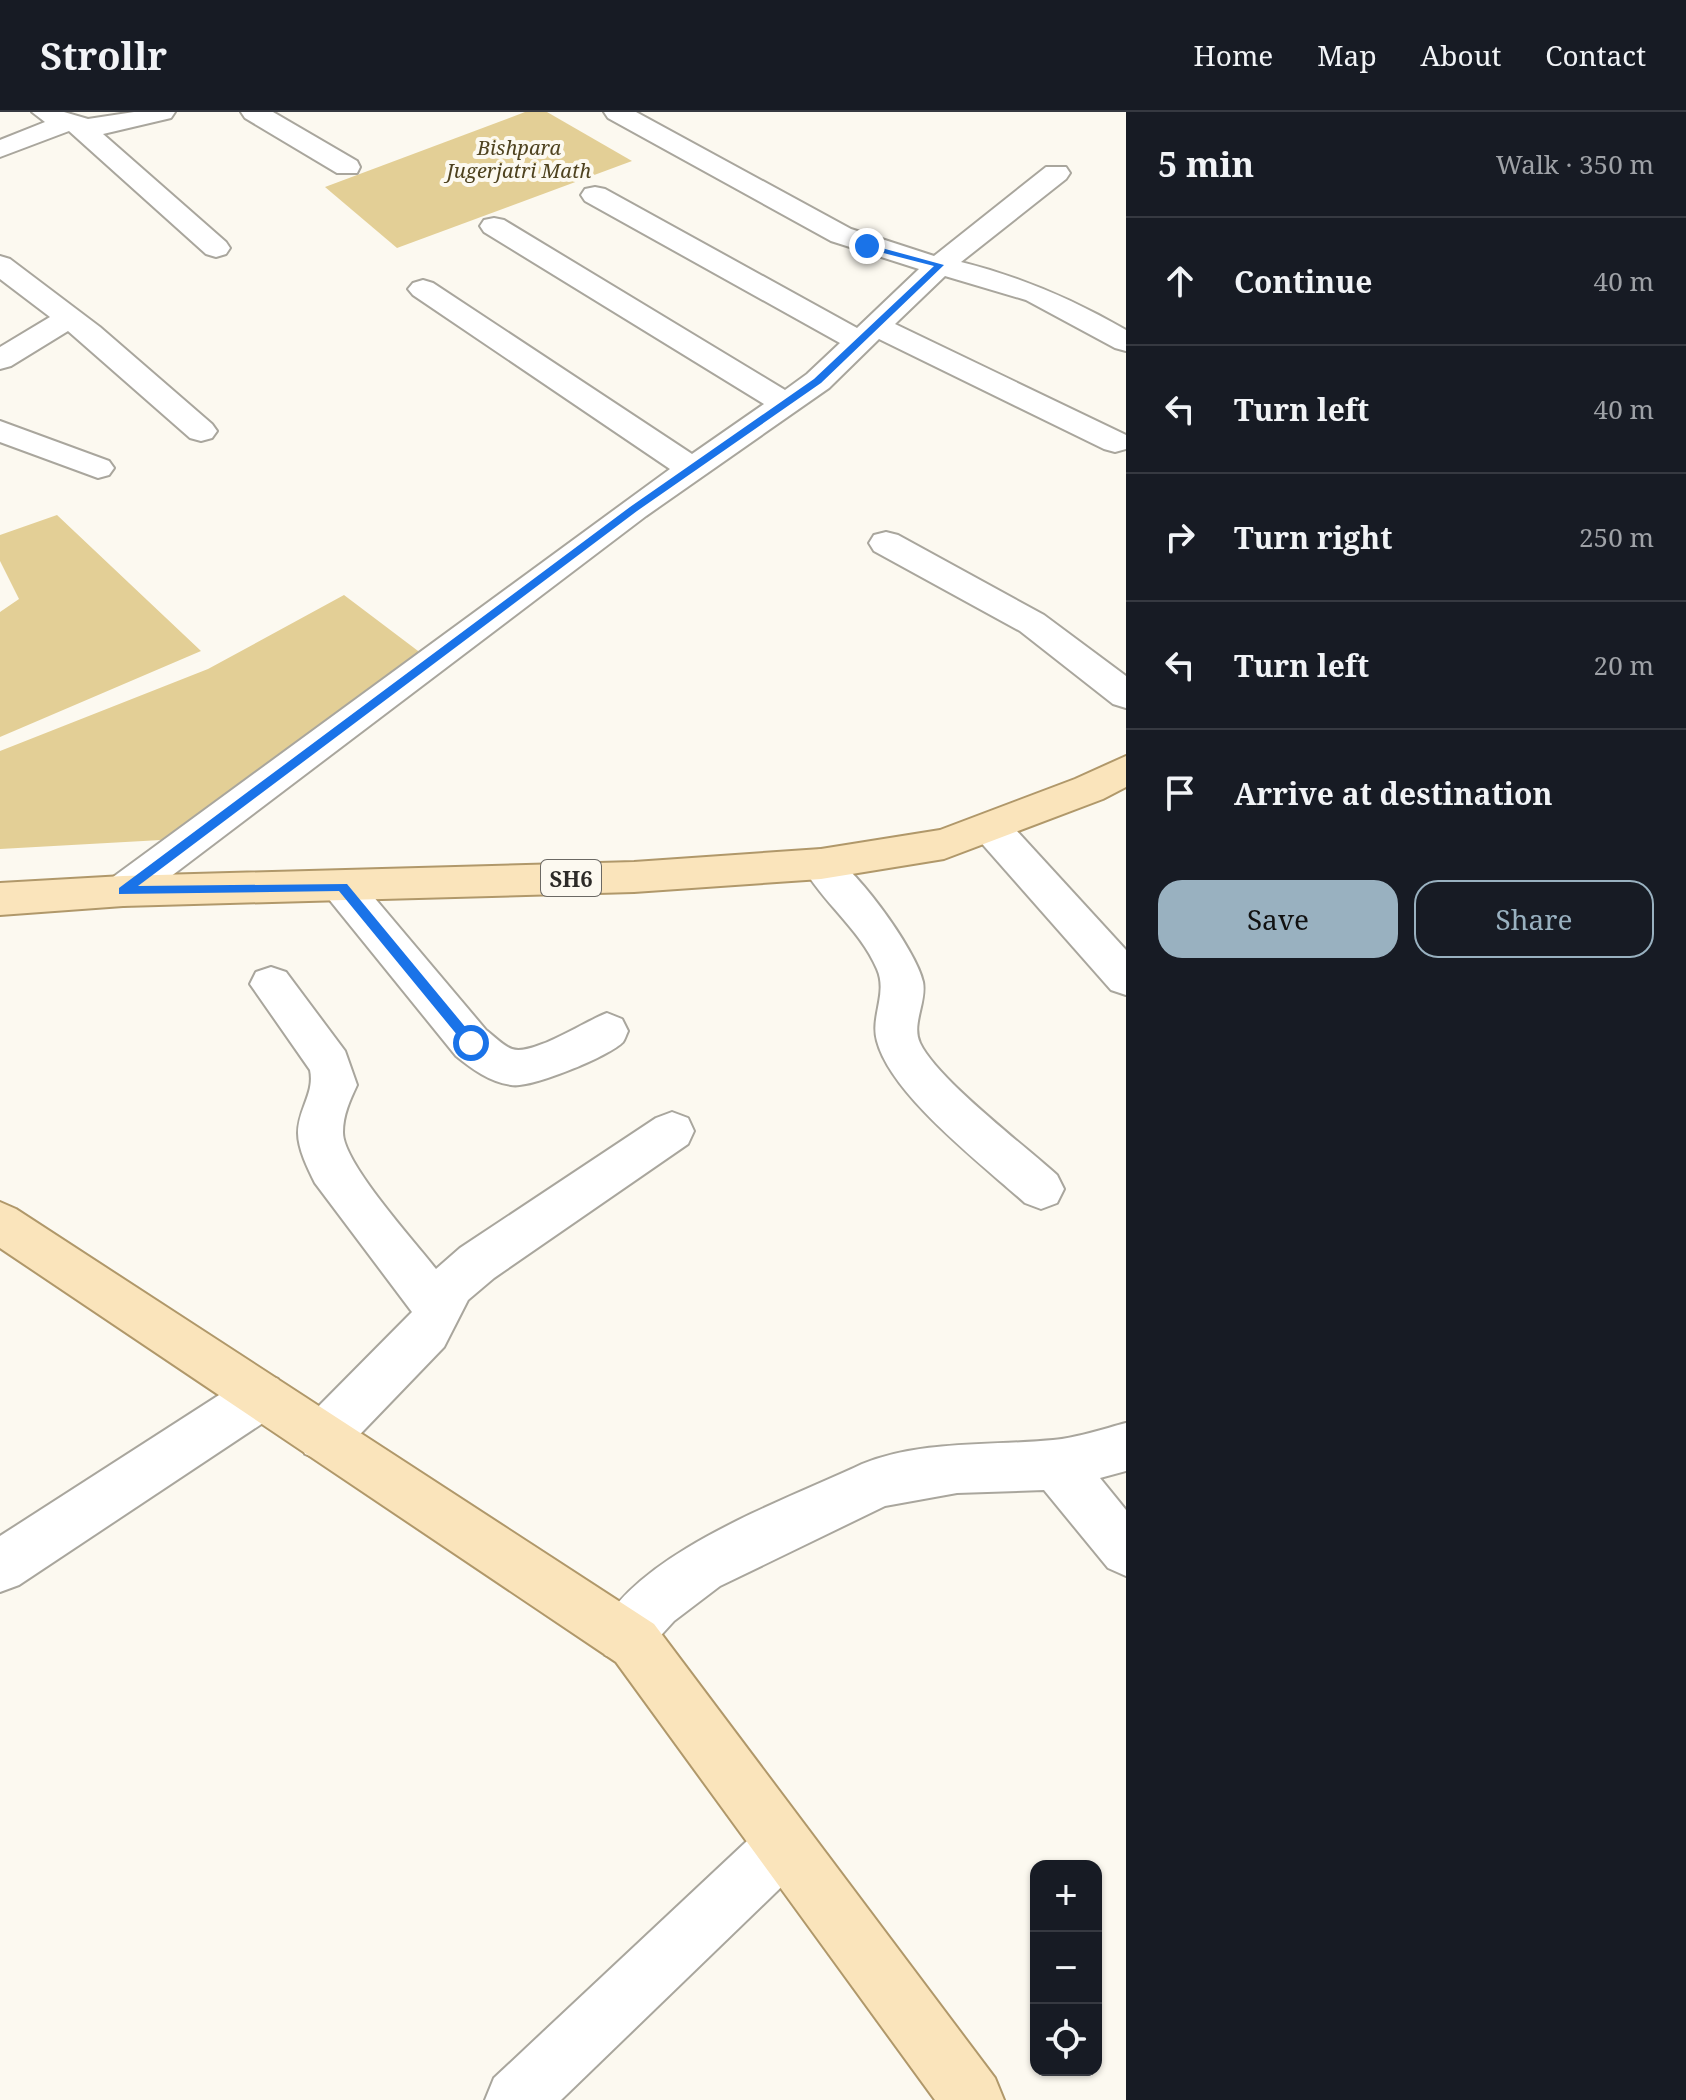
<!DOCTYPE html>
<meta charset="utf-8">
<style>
body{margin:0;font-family:"Noto Serif",serif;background:#20242c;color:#f1f3f6}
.controls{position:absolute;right:24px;bottom:24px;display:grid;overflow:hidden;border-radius:16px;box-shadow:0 2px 6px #0004}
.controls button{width:72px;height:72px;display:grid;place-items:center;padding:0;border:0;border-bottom:2px solid #363941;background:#171b24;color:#f1f3f6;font:40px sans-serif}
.stop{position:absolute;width:24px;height:24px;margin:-18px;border:6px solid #1a73e8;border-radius:50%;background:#fff}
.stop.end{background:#1a73e8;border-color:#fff;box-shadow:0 2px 8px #0008}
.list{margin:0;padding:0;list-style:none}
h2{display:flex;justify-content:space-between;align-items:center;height:104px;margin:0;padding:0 32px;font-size:34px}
h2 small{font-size:26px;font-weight:400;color:#9ea1a6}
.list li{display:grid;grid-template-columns:52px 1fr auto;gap:24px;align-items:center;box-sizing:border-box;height:128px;padding:0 32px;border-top:2px solid #363941}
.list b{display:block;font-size:30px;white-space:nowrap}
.list em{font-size:26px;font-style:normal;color:#9ea1a6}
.actions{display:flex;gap:16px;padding:24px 32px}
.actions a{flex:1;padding:18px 0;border:2px solid #99b1c0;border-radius:24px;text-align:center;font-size:28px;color:#99b1c0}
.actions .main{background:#99b1c0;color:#111}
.icon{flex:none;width:44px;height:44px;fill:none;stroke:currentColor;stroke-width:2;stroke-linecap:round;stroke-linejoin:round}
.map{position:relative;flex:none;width:1126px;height:1988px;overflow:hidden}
header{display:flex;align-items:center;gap:48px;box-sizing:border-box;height:112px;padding:0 40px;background:#171b24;border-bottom:2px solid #363941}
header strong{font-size:38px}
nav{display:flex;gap:44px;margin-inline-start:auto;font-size:28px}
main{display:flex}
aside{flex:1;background:#171b24}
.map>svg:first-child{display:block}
.green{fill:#e3cf96}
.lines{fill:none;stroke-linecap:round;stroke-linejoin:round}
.minor-casing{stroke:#a9a69d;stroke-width:4}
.major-casing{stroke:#b0986a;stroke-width:4}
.minor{fill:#fff;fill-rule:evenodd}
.major{fill:#fae4bb;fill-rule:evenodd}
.route{fill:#1a73e8}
.labels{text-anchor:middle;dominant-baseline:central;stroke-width:8;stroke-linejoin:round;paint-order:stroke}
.far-park-label{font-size:20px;font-style:italic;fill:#4e421f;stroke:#fcf9f0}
.shield{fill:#fcf9f0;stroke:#6b6964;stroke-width:2}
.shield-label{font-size:22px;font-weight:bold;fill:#2d2b28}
</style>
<header>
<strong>Strollr</strong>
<nav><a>Home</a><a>Map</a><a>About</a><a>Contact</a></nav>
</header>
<main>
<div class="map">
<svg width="1126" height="1988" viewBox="0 0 1126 1988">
<rect width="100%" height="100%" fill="#fcf9f0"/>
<!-- green -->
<g class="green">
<polygon points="525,0 547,0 632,49 397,136 325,75"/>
<polygon points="57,403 201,539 0,625 0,500 19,487 0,449 0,423"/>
<polygon points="344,483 430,548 179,727 0,737 0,639 208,557"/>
</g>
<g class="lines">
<!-- minor casing -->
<g class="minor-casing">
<g id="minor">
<polygon points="32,0 64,0 88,7 134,0 175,0 171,6 103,22 226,130 230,136 226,142 216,145 206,142 69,19 0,45 0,28 45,10"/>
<polygon points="241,0 273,0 357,49 360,55 357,61 337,61 245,6"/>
<path d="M604,0H636L851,117L934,144L1046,55H1066L1070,61L1066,67L961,150C1021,165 1072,187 1126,218V239L1115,236L1026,188L945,164L895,212L1126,323V337L1115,340L1104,337L879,227L829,276L646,404L137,790L123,794L109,790L103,779L109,768L670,357L413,183L408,177L413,171L423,168L433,171L692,342L764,292L484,120L480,114L484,108L494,106L504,108L785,278L807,262L840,231L585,89L581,83L585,77L595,75L605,77L857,216L919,157L831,129L608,6Z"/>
<polygon points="0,144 10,147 100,215 212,312 217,319 212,326 201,329 190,326 68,219 11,254 0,257 0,235 50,205 0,167"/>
<polygon points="0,309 109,349 114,356 109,363 98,366 0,330"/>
<polygon points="886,420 898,423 1044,503 1126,564 1126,596 1113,592 1020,519 874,439 869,431 874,423"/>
<polygon points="991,701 1005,706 1126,838 1126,883 1111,878 977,726 972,716 977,706"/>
<path d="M821,737C850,746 917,839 923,870C927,890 911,912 920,931C937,967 1025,1034 1057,1063L1064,1077L1057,1091L1041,1097L1025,1091C983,1053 891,983 877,929C870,904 888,882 877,857C860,817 822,790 801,752L807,741Z"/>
<path d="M342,760L356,764L486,918C494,924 503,934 512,937C533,944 585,909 607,901L622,907L628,919C626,923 625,927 623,930C610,944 530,977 511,973C490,970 472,957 456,944L328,786L322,775L328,764Z"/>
<path d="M271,855L286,860L345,939L357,973C350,988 343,1003 343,1020C342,1050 415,1130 436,1157L460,1136L656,1006L672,1000L688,1006L694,1019L688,1032L494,1166L468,1188L444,1235L341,1342L323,1349L305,1342L298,1325L305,1308L412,1200L315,1071C308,1057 298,1037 298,1021C298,997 315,981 310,958L250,872L256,860Z"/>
<polygon points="261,1261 278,1267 286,1284 278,1301 19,1473 0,1480 0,1424 244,1267"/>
<path d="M1126,1311V1359L1100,1366L1126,1398V1464L1108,1456L1044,1378L957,1381L885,1394L720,1474L674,1509L643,1543L624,1551L605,1543L597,1524C631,1442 784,1389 862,1352C923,1328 989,1334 1053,1328C1077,1326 1103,1317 1126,1311Z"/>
<polygon points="783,1705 803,1714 812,1734 803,1754 561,1988 485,1988 494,1966 763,1714"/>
</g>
</g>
<!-- major casing -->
<g class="major-casing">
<g id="major">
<polygon points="1126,644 1126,675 1103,687 944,747 821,767 634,780 123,794 0,803 0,771 123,764 634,750 821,737 940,718 1075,667"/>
<polygon points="0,1090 16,1097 654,1512 995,1966 1004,1988 935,1988 616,1550 0,1136"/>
</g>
</g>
<!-- minor -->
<use href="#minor" class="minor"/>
<!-- major -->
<use href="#major" class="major"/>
</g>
<!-- route -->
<polygon class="route" points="867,132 944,153 821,271 637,399 138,774 347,772 476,928 476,935 467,935 339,779 119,782 119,776 630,395 814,267 934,154 864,136"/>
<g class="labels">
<!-- far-park labels -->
<g class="far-park-label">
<text x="519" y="35">Bishpara<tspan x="519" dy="23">Jugerjatri Math</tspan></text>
</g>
<!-- shield labels -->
<rect class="shield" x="541" y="748" width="60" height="36" rx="6"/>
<g class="shield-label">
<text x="571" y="766">SH6</text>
</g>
</g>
</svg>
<div class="controls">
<button>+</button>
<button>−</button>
<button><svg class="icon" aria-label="locate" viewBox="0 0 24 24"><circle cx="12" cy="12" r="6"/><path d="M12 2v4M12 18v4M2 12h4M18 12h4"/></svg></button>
</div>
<div class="stop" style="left:471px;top:931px"></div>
<div class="stop end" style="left:867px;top:134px"></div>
</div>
<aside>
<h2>5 min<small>Walk · 350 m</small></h2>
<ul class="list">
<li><svg class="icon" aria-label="ahead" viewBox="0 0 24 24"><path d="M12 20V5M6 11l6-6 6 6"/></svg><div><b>Continue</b></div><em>40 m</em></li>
<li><svg class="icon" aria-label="left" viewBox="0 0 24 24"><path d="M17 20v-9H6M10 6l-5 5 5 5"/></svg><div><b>Turn left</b></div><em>40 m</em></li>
<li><svg class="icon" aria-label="right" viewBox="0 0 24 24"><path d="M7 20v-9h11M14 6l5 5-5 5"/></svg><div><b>Turn right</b></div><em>250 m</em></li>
<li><svg class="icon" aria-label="left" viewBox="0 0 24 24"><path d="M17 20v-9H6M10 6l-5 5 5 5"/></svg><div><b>Turn left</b></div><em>20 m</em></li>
<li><svg class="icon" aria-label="arrive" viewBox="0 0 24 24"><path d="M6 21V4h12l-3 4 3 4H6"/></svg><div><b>Arrive at destination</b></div></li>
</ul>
<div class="actions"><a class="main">Save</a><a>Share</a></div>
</aside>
</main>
